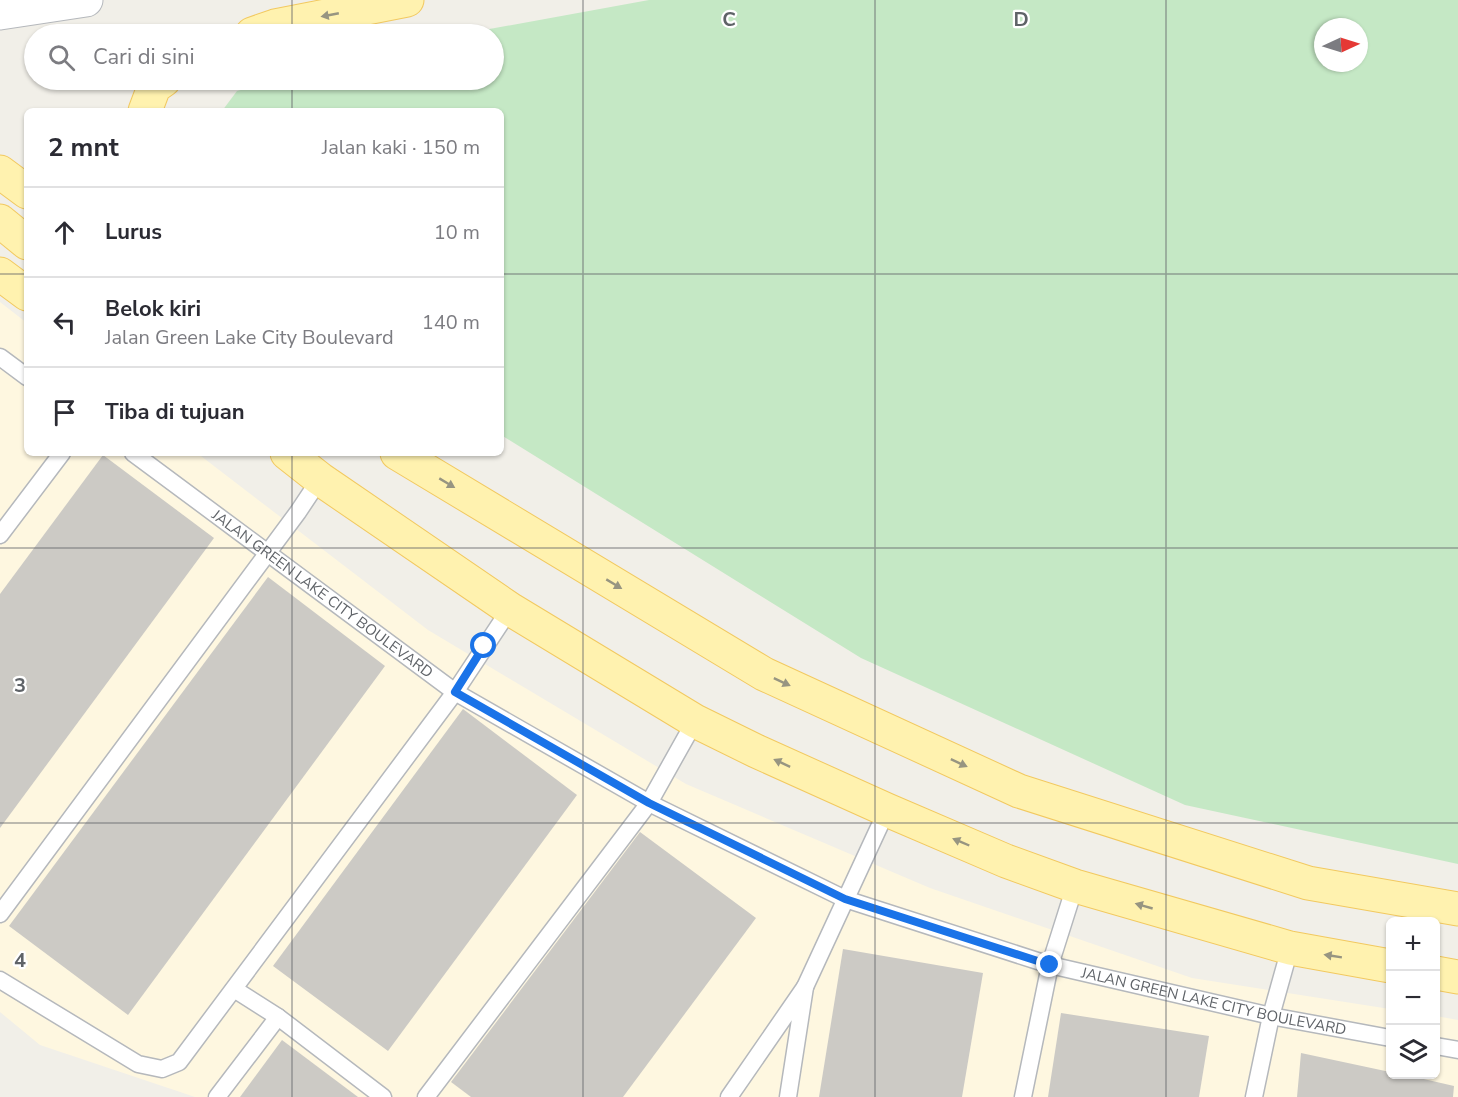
<!DOCTYPE html>
<html lang="id">
<meta charset="utf-8">
<style>
body{margin:0;font-family:"Nunito Sans",sans-serif;background:#f7f7f7;color:#2b2b33}
.controls{position:absolute;right:18px;bottom:18px;display:grid;overflow:hidden;border-radius:9px;box-shadow:0 2px 4px #0004}
.controls button{width:54px;height:54px;display:grid;place-items:center;padding:0;border:0;border-bottom:2px solid #e1e1e2;background:#fff;color:#2b2b33;font:30px sans-serif}
.compass{position:absolute;left:1314px;top:18px;width:54px;height:54px;border-radius:50%;background:#fff;box-shadow:0 2px 4px #0004;rotate:86deg}
.stop{position:absolute;width:18px;height:18px;margin:-14px;border:4px solid #1a73e8;border-radius:50%;background:#fff}
.stop.end{background:#1a73e8;border-color:#fff;box-shadow:0 2px 6px #0008}
.list{margin:0;padding:0;list-style:none}
h2{display:flex;justify-content:space-between;align-items:center;height:78px;margin:0;padding:0 24px;font-size:26px}
h2 small{font-size:20px;font-weight:400;color:#7c7c81}
.list li{display:grid;grid-template-columns:39px 1fr auto;gap:18px;align-items:center;box-sizing:border-box;height:90px;padding:0 24px;border-top:2px solid #e1e1e2}
.list b{display:block;font-size:22px;white-space:nowrap}
.list p{margin:0;font-size:20px;white-space:nowrap;color:#7c7c81}
.list em{font-size:20px;font-style:normal;color:#7c7c81}
.icon{flex:none;width:33px;height:33px;fill:none;stroke:currentColor;stroke-width:2;stroke-linecap:round;stroke-linejoin:round}
.map{position:relative;flex:none;width:1458px;height:1097px;overflow:hidden}
.search{position:absolute;background:#fff;box-shadow:0 2px 4px #0004;left:24px;top:24px;width:480px;height:66px;display:flex;align-items:center;gap:15px;box-sizing:border-box;padding:0 21px;border-radius:33px;color:#7c7c81;font-size:22px}
.panel{position:absolute;background:#fff;box-shadow:0 2px 4px #0004;left:24px;top:108px;width:480px;height:348px;border-radius:9px}
.map>svg:first-child{display:block}
.commercial{fill:#fef7e0}
.green{fill:#c5e8c5;fill-rule:evenodd}
.building{fill:#cccac5}
.lines{fill:none;stroke-linecap:round;stroke-linejoin:round}
.service-casing{stroke:#b5b8bc;stroke-width:19}
.tertiary-casing{stroke:#b5b8bc;stroke-width:35}
.primary-casing{stroke:#f2c960;stroke-width:35}
.service{stroke:#fff;stroke-width:16}
.tertiary{stroke:#fff;stroke-width:33}
.primary{stroke:#fff2af;stroke-width:33}
.oneway{fill:#979581}
.route{stroke:#1a73e8;stroke-width:8}
.grid{fill:none;stroke:#5f6368;stroke-width:1.5;stroke-opacity:0.55}
.labels{text-anchor:middle;dominant-baseline:central;stroke-width:4.5;stroke-linejoin:round;paint-order:stroke}
.street-label{font-size:15px;fill:#5f6368;stroke:#fff}
.grid-label{font-size:20px;text-anchor:middle;font-weight:bold;fill:#5f6368;stroke:#fff;stroke-width:4.5;stroke-linejoin:round;paint-order:stroke}
</style>
<div class="map">
<svg width="1458" height="1097" viewBox="0 0 1458 1097">
<rect width="100%" height="100%" fill="#f1efe8"/>
<!-- commercial -->
<polygon class="commercial" points="0,302 27,323 27,453 197,453 428,630 686,784 930,888 1192,978 1390,1009 1390,1074 1436,1074 1436,1016 1458,1020 1458,1097 195,1097 40,1045 0,1012"/>
<!-- green -->
<path class="green" d="M649,0H1458V864L1185,805L861,658L501,435V111H222L237,91L277,80H494V34H462ZM1323,27H1359V63H1323Z"/>
<!-- building -->
<g class="building">
<polygon points="103,455 214,538 0,828 0,594"/>
<polygon points="268,577 385,666 128,1015 9,926"/>
<polygon points="463,709 577,795 388,1051 273,966"/>
<polygon points="640,832 756,918 623,1097 471,1097 451,1082"/>
<polygon points="843,949 983,973 962,1097 819,1097"/>
<polygon points="1061,1013 1209,1036 1199,1097 1048,1097"/>
<polygon points="282,1040 358,1097 240,1097"/>
<polygon points="1301,1053 1390,1072 1390,1074 1402,1074 1454,1086 1453,1097 1297,1097"/>
</g>
<g class="lines">
<!-- service casing -->
<g class="service-casing">
<g id="service">
<polyline points="0,357 27,377"/>
<path id="s1" d="M133,453L455,692L649,803L845,899L1050,965L1271,1016L1390,1038"/>
<polyline points="0,535 62,453"/>
<polyline points="0,914 298,512 320,479"/>
<polyline points="0,980 138,1064 162,1069 179,1062 455,692 510,609"/>
<polyline points="805,987 887,810"/>
<polyline points="234,989 278,1017 383,1097"/>
<polyline points="1436,1046 1458,1050"/>
<polyline points="217,1097 278,1017"/>
<polyline points="426,1097 649,803 695,721"/>
<polyline points="729,1097 805,987 788,1097"/>
<polyline points="1023,1097 1050,965 1075,886"/>
<polyline points="1254,1097 1271,1016 1290,948"/>
</g>
</g>
<!-- tertiary casing -->
<g class="tertiary-casing">
<polyline id="tertiary" points="0,13 86,0"/>
</g>
<!-- primary casing -->
<g class="primary-casing">
<g id="primary">
<polyline points="252,34 275,26 407,0"/>
<polyline points="145,111 154,87 164,80"/>
<polyline points="0,172 27,192"/>
<polyline points="0,221 27,243"/>
<polyline points="0,274 27,294"/>
<polyline points="287,453 320,479 510,609 695,721 756,751 887,810 1006,861 1075,886 1290,948 1390,966"/>
<polyline points="397,453 764,674 1019,791 1308,883 1458,909"/>
<polyline points="1436,973 1458,977"/>
</g>
</g>
<!-- service -->
<use href="#service" class="service"/>
<!-- tertiary -->
<use href="#tertiary" class="tertiary"/>
<!-- primary -->
<use href="#primary" class="primary"/>
</g>
<!-- one-way arrows -->
<defs><path id="oneway-solid" d="M-6-.8H1V-3.2L6.5 0L1 3.2V.8H-6Z" transform="scale(1.5)"/></defs>
<g class="oneway">
<use href="#oneway-solid" transform="translate(330 15) rotate(169)"/>
<use href="#oneway-solid" transform="translate(447 483) rotate(31)"/>
<use href="#oneway-solid" transform="translate(614 584) rotate(31)"/>
<use href="#oneway-solid" transform="translate(782 682) rotate(25)"/>
<use href="#oneway-solid" transform="translate(782 763) rotate(-155)"/>
<use href="#oneway-solid" transform="translate(959 763) rotate(25)"/>
<use href="#oneway-solid" transform="translate(961 842) rotate(-157)"/>
<use href="#oneway-solid" transform="translate(1144 906) rotate(-164)"/>
<use href="#oneway-solid" transform="translate(1333 956) rotate(-171)"/>
</g>
<g class="lines">
<!-- route -->
<polyline class="route" points="484,646 455,692 649,803 845,899 1050,965"/>
</g>
<!-- grid -->
<path class="grid" d="M292,0V34M583,0V1097M875,0V1097M1166,0V1097M292,80V111M0,274H27M501,274H1458M292,453V1097M0,548H1458M0,823H1458"/>
<g class="labels">
<!-- street labels -->
<g class="street-label">
<text stroke="none"><textPath href="#s1" startOffset="236">JALAN GREEN LAKE CITY BOULEVARD</textPath></text>
<text stroke="none"><textPath href="#s1" startOffset="1226">JALAN GREEN LAKE CITY BOULEVARD</textPath></text>
</g>
</g>
<g class="grid-label">
<text x="729" y="26">C</text>
<text x="1021" y="26">D</text>
<text x="20" y="692">3</text>
<text x="20" y="967">4</text>
</g>
</svg>
<div class="controls">
<button>+</button>
<button>−</button>
<button><svg class="icon" aria-label="layers" viewBox="0 0 24 24"><path d="M12 4l9 5-9 5-9-5zM3 14l9 5 9-5"/></svg></button>
</div>
<svg class="compass" viewBox="-18 -18 36 36"><path d="M0-13l5 13h-10z" fill="#e53935"/><path d="M0 13l5-13h-10z" fill="#7c7c81"/></svg>
<div class="stop" style="left:484px;top:646px"></div>
<div class="stop end" style="left:1050px;top:965px"></div>
<div class="search"><svg class="icon" aria-label="search" viewBox="0 0 24 24"><circle cx="10" cy="10" r="6"/><path d="M15 15l6 6"/></svg>Cari di sini</div>
<section class="panel">
<h2>2 mnt<small>Jalan kaki · 150 m</small></h2>
<ul class="list">
<li><svg class="icon" aria-label="ahead" viewBox="0 0 24 24"><path d="M12 20V5M6 11l6-6 6 6"/></svg><div><b>Lurus</b></div><em>10 m</em></li>
<li><svg class="icon" aria-label="left" viewBox="0 0 24 24"><path d="M17 20v-9H6M10 6l-5 5 5 5"/></svg><div><b>Belok kiri</b><p>Jalan Green Lake City Boulevard</p></div><em>140 m</em></li>
<li><svg class="icon" aria-label="arrive" viewBox="0 0 24 24"><path d="M6 21V4h12l-3 4 3 4H6"/></svg><div><b>Tiba di tujuan</b></div></li>
</ul>
</section>
</div>
